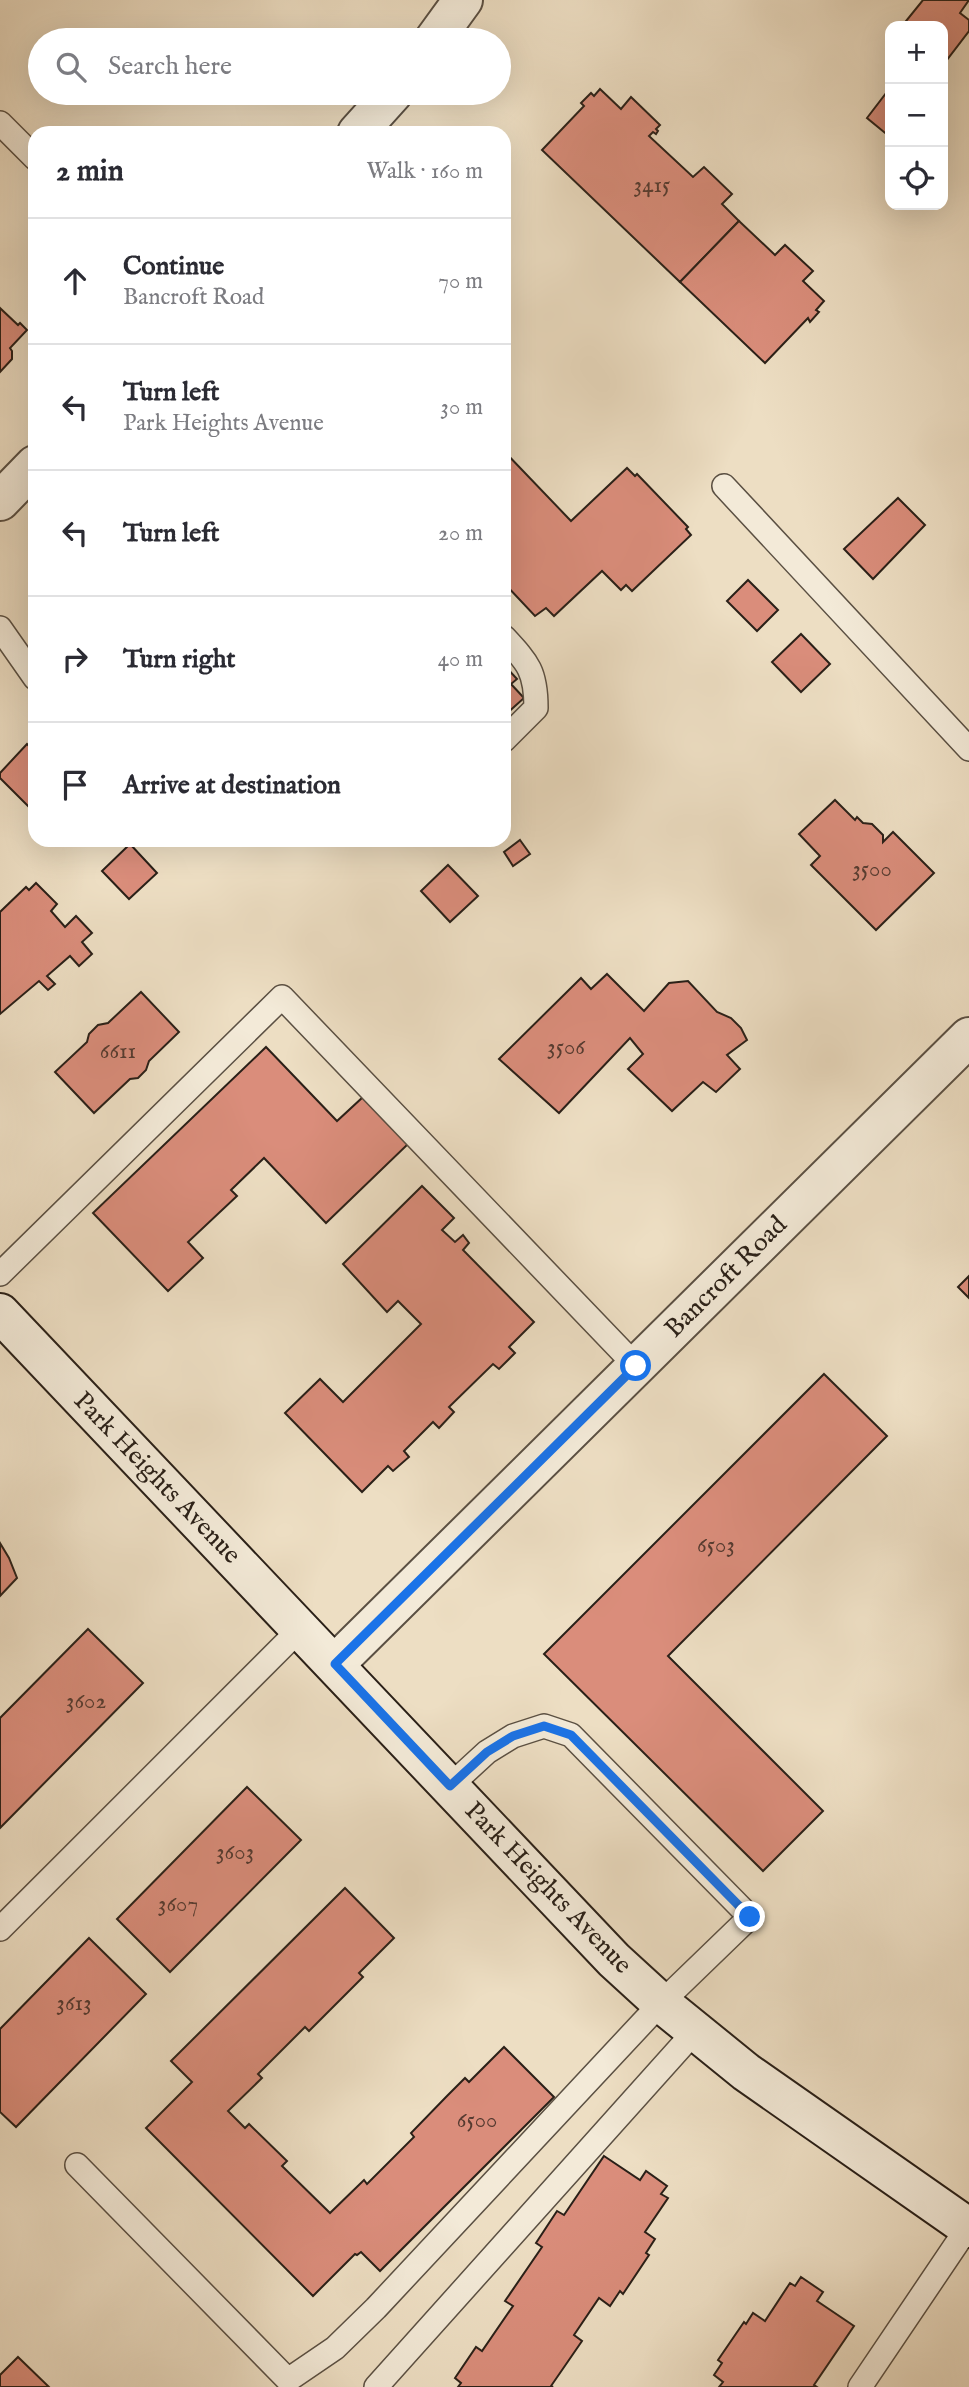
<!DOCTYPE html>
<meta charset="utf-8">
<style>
body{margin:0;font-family:"IM FELL English",serif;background:#f7f7f7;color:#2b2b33}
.controls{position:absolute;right:21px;top:21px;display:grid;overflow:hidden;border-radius:14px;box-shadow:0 7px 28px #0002}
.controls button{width:63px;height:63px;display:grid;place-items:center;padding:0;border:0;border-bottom:2px solid #e1e1e2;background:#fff;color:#2b2b33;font:35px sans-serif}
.stop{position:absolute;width:21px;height:21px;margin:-16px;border:5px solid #1a73e8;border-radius:50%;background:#fff}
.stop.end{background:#1a73e8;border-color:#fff;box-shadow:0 2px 7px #0008}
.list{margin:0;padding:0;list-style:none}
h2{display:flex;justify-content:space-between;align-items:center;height:91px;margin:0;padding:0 28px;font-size:30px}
h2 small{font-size:23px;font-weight:400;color:#7c7c81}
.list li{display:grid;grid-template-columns:46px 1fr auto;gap:21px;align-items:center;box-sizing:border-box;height:126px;padding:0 28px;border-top:2px solid #e1e1e2}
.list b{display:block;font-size:26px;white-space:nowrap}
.list p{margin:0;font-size:23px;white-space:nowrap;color:#7c7c81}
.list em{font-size:23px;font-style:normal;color:#7c7c81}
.icon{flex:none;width:38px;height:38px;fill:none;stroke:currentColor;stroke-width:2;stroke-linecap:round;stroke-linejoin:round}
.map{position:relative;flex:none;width:969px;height:2387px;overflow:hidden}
.search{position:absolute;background:#fff;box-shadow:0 7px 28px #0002;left:28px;top:28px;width:483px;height:77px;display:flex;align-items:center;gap:18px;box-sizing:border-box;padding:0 24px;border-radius:38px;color:#7c7c81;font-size:26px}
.panel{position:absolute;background:#fff;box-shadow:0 7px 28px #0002;left:28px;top:126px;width:483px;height:721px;border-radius:21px}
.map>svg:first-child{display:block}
.building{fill:#da8d7b;stroke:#2a2018;stroke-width:2}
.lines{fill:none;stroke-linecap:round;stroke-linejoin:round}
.service-casing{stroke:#5b5043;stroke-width:26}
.minor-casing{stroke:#5b5043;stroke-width:42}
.tertiary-casing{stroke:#5b5043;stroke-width:42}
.secondary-casing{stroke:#2a2018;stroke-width:42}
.service{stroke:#f3ead8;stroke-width:23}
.minor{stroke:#f3ead8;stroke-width:38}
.tertiary{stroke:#f3ead8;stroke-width:38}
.secondary{stroke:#f3ead8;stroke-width:38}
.route{stroke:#1a73e8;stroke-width:9}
.labels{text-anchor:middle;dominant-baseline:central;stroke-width:6;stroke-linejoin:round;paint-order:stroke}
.number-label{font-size:23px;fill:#563b31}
.street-label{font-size:26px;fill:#2a2018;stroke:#f3ead8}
</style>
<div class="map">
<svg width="969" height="2387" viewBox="0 0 969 2387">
<rect width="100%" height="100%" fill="#eddec3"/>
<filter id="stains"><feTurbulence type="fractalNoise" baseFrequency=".00286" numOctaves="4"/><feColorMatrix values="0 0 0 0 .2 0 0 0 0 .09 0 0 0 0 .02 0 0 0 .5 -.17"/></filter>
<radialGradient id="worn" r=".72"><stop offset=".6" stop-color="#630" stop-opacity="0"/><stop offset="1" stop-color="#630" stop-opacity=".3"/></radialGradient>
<!-- building -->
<g class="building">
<polygon points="923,0 969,0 960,13 969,20 969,31 943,65 943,26 902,26"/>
<polygon points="890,88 890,137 867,118"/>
<polygon points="600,89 621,109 631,97 660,125 656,129 658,131 656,134 653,132 649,136 693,177 704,167 732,194 722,204 739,221 680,282 542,150 584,106 581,103 591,93 594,96"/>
<polygon points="739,221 775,255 785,245 813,271 803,281 824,301 816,310 819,312 810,322 808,318 765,363 680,282"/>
<polygon points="0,308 18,325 20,323 27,330 10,348 12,351 12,359 0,372"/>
<polygon points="504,451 571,521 627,468 635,476 637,474 688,527 686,529 691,535 632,591 626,585 621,590 602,571 554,616 546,608 535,616 504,583"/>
<polygon points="898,498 925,525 873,579 844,549"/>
<polygon points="748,580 778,610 757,631 727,601"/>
<polygon points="801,634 830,664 801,692 772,662"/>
<polygon points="504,665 517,679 511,684 524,698 505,715"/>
<polygon points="27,744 35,752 35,804 31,809 0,778 0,773"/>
<polygon points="835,800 855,820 857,817 863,823 872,824 883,835 883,842 893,832 934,873 876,930 811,865 820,856 799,834"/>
<polygon points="520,840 530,854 513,866 504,852"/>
<polygon points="130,844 157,873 129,899 102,871"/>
<polygon points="448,865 478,896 450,922 421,891"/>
<polygon points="36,883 57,904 51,911 65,927 76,916 92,933 82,942 92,954 79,966 70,956 47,976 55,984 48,990 39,981 0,1014 0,912 26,887 29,890"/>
<polygon points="607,974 644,1011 669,983 688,981 717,1012 731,1018 741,1028 747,1040 727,1055 740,1069 716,1092 703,1082 672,1111 628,1069 643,1054 630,1038 559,1113 499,1059 581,978 591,989"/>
<polygon points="141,992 179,1032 149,1061 146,1070 138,1078 130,1079 94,1113 55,1072 87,1042 89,1034 98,1025 108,1023"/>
<polygon points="266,1047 337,1121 363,1097 408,1144 326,1223 264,1158 231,1190 237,1196 188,1242 203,1258 168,1291 93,1213"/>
<polygon points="422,1186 454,1218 442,1230 455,1242 463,1235 469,1243 463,1250 534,1322 509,1347 515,1353 499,1369 493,1364 449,1407 454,1412 439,1428 433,1422 404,1451 409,1457 393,1471 388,1466 362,1492 285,1413 320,1379 343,1402 421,1324 398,1301 387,1312 343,1264"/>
<polygon points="969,1276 969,1298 958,1287"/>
<polygon points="824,1374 887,1436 668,1656 823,1811 763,1871 544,1654"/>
<polygon points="0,1543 9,1558 17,1578 0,1596"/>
<polygon points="88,1629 143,1683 0,1828 0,1718"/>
<polygon points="247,1787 301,1840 170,1972 117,1919"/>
<polygon points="345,1888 394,1938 359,1973 363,1977 309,2031 305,2027 258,2074 262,2078 228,2111 245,2128 249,2124 287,2161 282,2166 330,2213 364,2180 367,2184 414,2137 411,2133 447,2096 465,2078 469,2082 504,2047 554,2097 380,2271 361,2252 357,2255 355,2254 313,2296 146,2128 192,2082 171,2061"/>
<polygon points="89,1938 146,1994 16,2127 0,2112 0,2029"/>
<polygon points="604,2156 640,2180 646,2171 667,2186 661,2194 668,2198 645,2232 655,2239 646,2253 649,2255 623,2294 620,2291 610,2306 599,2298 574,2335 582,2341 551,2386 553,2387 458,2387 461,2383 455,2378 476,2347 482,2351 513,2306 505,2301 542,2247 536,2243 557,2211 564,2215"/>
<polygon points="801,2277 823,2292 817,2301 854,2326 814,2385 817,2387 719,2387 723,2382 714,2375 722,2363 718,2360 744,2322 746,2324 753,2313 765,2321 790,2283 795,2286"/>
<polygon points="18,2357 49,2387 0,2387 0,2375"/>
</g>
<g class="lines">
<!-- service casing -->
<g class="service-casing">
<g id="service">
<polyline points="0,123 35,158"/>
<polyline points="724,486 969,749"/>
<polyline points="0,628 35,678"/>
<path d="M504,637C528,663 536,671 536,708L504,740"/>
<polyline points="0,1274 282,997 636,1366"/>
<polyline points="0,1929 300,1629"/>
<polyline points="77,2165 288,2380 335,2348 376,2308 661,2003 750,1917 571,1735 544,1726 513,1736 487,1752 450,1786"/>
<polyline points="376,2387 696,2030"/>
<polyline points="860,2387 968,2227"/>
</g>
</g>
<!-- minor casing -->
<g class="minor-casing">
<polyline id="minor" points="335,1664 969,1037"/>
</g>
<!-- tertiary casing -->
<g class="tertiary-casing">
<g id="tertiary">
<polyline points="434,40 463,0"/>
<polyline points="357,133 393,93"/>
<polyline points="0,501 35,465"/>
</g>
</g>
<!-- secondary casing -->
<g class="secondary-casing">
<polyline id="secondary" points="0,1313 614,1960 661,2003 746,2072 969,2228"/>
</g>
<!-- service -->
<use href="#service" class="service"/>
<!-- minor -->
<use href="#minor" class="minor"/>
<!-- tertiary -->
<use href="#tertiary" class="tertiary"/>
<!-- secondary -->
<use href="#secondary" class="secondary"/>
</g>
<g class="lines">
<!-- route -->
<polyline class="route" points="636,1366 335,1664 450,1786 487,1752 513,1736 544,1726 571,1735 750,1917"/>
</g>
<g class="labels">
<!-- number labels -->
<g class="number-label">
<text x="652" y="185">3415</text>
<text x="872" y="869">3500</text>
<text x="566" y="1047">3506</text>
<text x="118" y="1051">6611</text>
<text x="716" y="1545">6503</text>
<text x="86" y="1701">3602</text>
<text x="235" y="1852">3603</text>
<text x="178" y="1904">3607</text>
<text x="74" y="2003">3613</text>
<text x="477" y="2120">6500</text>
</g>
<!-- street labels -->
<g class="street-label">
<text transform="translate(726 1277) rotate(-45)">Bancroft Road</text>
<text transform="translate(157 1478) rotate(46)">Park Heights Avenue</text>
<text transform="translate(548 1888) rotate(46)">Park Heights Avenue</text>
</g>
</g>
<rect width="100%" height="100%" filter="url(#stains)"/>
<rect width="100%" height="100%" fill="url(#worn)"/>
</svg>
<div class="controls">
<button>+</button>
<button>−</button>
<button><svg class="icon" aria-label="locate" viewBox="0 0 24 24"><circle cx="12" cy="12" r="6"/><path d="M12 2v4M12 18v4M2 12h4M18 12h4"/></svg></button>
</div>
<div class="stop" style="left:636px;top:1366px"></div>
<div class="stop end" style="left:750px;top:1917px"></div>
<div class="search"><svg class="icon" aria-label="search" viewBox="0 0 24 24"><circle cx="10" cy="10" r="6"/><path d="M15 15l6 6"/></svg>Search here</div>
<section class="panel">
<h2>2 min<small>Walk · 160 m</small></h2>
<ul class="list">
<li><svg class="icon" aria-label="ahead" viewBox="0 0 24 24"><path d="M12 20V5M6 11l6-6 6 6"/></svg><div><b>Continue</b><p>Bancroft Road</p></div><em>70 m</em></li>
<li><svg class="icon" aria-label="left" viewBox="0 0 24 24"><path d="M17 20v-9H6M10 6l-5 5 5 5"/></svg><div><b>Turn left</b><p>Park Heights Avenue</p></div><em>30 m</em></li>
<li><svg class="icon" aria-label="left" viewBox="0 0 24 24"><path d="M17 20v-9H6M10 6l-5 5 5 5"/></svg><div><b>Turn left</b></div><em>20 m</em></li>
<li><svg class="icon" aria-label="right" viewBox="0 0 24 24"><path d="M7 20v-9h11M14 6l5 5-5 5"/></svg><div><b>Turn right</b></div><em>40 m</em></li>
<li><svg class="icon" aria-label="arrive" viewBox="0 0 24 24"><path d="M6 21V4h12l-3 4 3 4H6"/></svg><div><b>Arrive at destination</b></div></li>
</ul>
</section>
</div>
